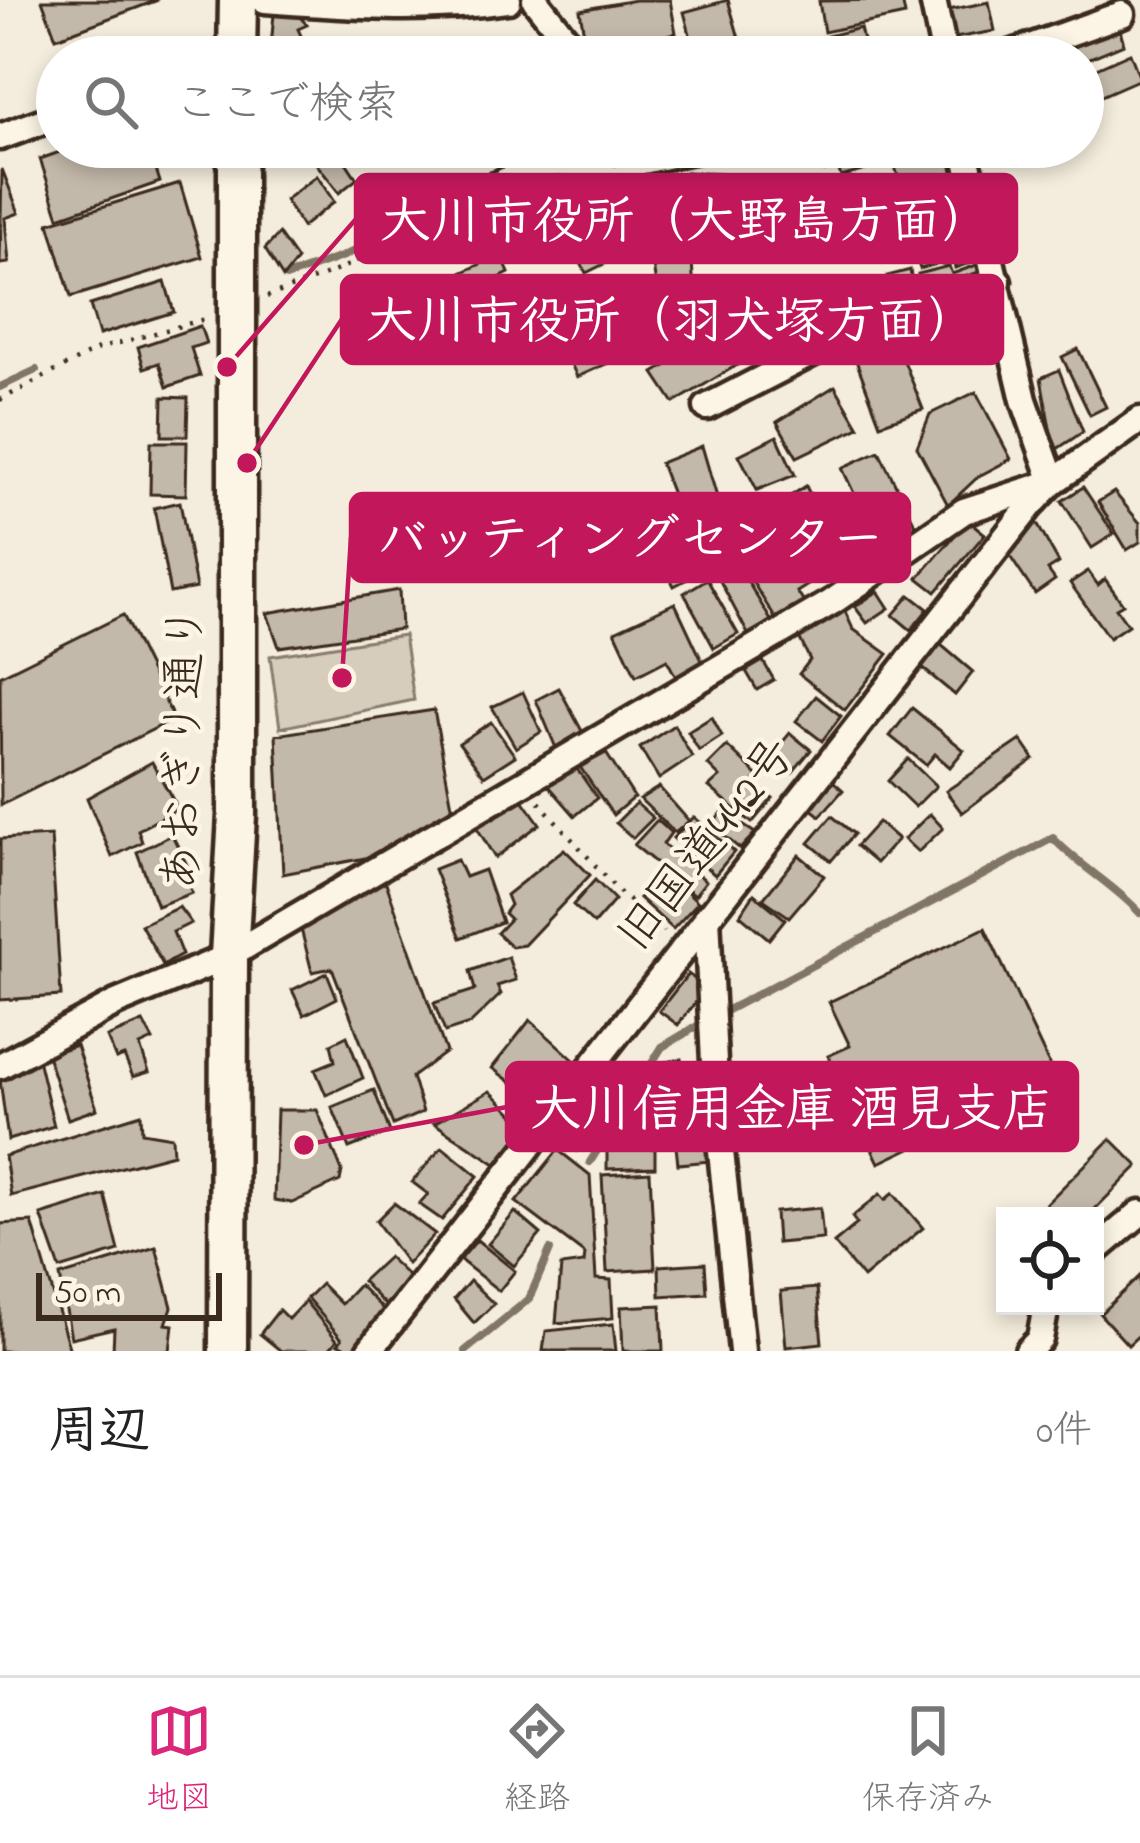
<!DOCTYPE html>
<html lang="ja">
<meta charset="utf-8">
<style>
body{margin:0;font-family:"Indie Flower","Klee One",sans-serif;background:#f2f2f2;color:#222}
.controls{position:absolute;right:36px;bottom:36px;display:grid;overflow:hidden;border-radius:0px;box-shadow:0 6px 18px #0003}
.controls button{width:108px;height:108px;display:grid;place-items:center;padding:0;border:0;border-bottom:3px solid #e0e0e0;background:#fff;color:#222;font:60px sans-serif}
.scale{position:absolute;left:36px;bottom:30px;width:186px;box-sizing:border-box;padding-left:12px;border:6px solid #3b2a1e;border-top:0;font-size:33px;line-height:42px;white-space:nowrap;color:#3b2a1e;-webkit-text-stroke:9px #fcf5e5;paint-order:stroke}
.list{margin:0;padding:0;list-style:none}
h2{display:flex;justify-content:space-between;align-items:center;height:156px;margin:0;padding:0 48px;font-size:51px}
h2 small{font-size:39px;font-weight:400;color:#767676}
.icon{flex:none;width:66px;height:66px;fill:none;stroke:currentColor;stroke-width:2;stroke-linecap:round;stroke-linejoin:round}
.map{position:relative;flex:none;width:1140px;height:1351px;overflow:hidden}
.search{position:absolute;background:#fff;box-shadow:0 6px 18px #0003;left:36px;right:36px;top:36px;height:132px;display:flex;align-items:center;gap:30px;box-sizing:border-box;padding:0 42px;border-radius:66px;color:#767676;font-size:45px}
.sheet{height:324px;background:#fff}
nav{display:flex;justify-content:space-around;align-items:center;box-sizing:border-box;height:168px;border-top:3px solid #e0e0e0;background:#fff;font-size:33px;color:#767676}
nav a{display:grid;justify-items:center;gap:6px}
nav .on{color:#db2777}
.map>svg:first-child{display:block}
.green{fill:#d6cdbd;stroke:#887c6e;stroke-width:3}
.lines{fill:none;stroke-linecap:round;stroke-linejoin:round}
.stream{stroke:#817466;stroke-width:8}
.building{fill:#c3b9aa;stroke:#3b2a1e;stroke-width:3}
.minor-casing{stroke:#3b2a1e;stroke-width:33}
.highway-casing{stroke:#3b2a1e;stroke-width:45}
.path{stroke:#3b2a1e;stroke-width:4.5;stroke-dasharray:3 9;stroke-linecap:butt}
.minor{stroke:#fcf5e5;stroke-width:24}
.highway{stroke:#fcf5e5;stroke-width:36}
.labels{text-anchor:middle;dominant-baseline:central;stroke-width:9;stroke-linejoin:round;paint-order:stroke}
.street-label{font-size:48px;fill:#3b2a1e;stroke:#fcf5e5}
.leader{fill:none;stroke:#c2185b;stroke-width:4.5}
.callout-dot{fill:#c2185b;stroke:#fcf5e5;stroke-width:4.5}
.callout{fill:#c2185b;stroke:#c2185b;stroke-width:4.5}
.callout-label{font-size:51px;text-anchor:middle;font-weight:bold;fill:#fff}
</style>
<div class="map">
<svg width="1140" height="1351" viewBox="0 0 1140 1351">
<rect width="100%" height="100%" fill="#f4eddd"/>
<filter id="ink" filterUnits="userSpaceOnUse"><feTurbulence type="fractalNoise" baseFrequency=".00833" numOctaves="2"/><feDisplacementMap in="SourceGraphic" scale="24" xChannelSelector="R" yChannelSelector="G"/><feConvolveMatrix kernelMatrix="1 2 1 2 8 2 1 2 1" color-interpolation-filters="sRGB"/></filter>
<g filter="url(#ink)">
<!-- green -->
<polygon class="green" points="404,635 414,700 280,728 270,656"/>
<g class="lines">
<!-- stream -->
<g class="stream">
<polyline points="545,154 567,147"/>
<polyline points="286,277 344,256 452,201"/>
<polyline points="0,387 36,370"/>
<path d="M718,1015L1053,838C1080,867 1112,883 1140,913"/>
<polyline points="590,1162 662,1047 704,1022"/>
<polyline points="465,1351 529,1299 550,1250"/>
</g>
</g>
<!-- building -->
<g class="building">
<polygon points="42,0 158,0 56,38"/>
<polygon points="635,0 670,0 676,33 667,35 671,57 623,57 620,40 586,47 580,10"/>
<polygon points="728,0 741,45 696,57 684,12"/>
<polygon points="902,0 905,15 824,32 819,1"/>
<polygon points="989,2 995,31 955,38 949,10"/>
<polygon points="274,14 300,17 307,25 298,29 307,49 270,57"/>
<polygon points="1118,23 1124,44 1083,61 1068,57 1062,43"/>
<polygon points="860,28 867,57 832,57 827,36"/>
<polygon points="1130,53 1140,79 1092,100 1083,74"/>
<polygon points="74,147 149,147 160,182 59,217 40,159"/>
<polygon points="323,147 336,147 357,179 339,193 311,157"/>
<polygon points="821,147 877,147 880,166 841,177 838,167 825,171"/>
<polygon points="906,147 947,147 954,175 901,187 891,153"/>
<polygon points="2,169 19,213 5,218 9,263 0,264"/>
<polygon points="686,172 721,174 726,219 718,219 717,233 683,232"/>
<polygon points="317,176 334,202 302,227 285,200"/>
<polygon points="180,183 202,257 71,297 49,223"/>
<polygon points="977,223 984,258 955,268 949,234"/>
<polygon points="603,228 614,259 586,273 571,243"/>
<polygon points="279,234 297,260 283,278 265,249"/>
<polygon points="943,234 948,261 920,269 911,243"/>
<polygon points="501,255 509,273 470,293 461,273"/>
<polygon points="692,261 694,292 685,292 681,309 660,311 653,265"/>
<polygon points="979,264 984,282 926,302 918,274 949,266 952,274"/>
<polygon points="910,270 915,299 894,304 887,276"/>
<polygon points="165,282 174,312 99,335 90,305"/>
<polygon points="790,292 810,321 674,403 654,373"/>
<polygon points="619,317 635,351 577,377 560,339"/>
<polygon points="200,326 206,343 191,348 200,376 167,387 159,363 144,368 138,347"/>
<polygon points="895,338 923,409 880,424 854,355"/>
<polygon points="1078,349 1106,407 1090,415 1062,357"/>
<polygon points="1059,370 1083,432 1054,451 1041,378"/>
<polygon points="835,386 859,427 797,457 777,422"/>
<polygon points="976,392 1011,459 979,476 948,505 917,447 930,414"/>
<polygon points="163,397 188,398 187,436 162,436"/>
<polygon points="777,436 795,475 757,490 739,455"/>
<polygon points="151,442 187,442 186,495 150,494"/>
<polygon points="702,446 719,504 681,518 660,463"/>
<polygon points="879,451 916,526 881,550 842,468"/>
<polygon points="806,486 824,525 803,540 778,504"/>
<polygon points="1083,487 1114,534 1092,548 1062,501"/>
<polygon points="1114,492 1140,523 1140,542 1127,550 1098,502"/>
<polygon points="180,502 196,588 170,593 154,508"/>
<polygon points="737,509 760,544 788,523 822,576 797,592 805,604 777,621 714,521"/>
<polygon points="968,520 985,534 936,592 918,578"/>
<polygon points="1036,522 1059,563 1048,570 1055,580 1035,594 1007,552"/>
<polygon points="687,543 707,569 674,586 659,556"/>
<polygon points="728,549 772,622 749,636 709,560"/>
<polygon points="1088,571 1098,585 1105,579 1123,604 1116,608 1128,625 1109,638 1070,583"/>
<polygon points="707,579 738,634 714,648 684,593"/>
<polygon points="399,590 401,629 279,647 267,613"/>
<polygon points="878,591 889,608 867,623 855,607"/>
<polygon points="910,595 928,609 911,630 893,615"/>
<polygon points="675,603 705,667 678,681 667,660 636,676 615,631"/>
<polygon points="843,607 853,629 888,654 845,710 799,674 810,660 798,635"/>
<polygon points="123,615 174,719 1,805 0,676"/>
<polygon points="940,644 973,672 955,695 921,667"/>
<polygon points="763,661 774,680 757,690 746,671"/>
<polygon points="559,688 582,731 556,748 536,700"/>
<polygon points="523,692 541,732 516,748 492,707"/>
<polygon points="816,696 841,716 822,741 796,721"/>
<polygon points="912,708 964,750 950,767 935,754 926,765 890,736"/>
<polygon points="434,710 453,811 365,858 283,874 276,735"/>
<polygon points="712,717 722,736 699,751 688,732"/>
<polygon points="491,722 515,756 484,776 459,743"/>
<polygon points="674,725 692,757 659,779 640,748"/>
<polygon points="790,733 811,750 792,773 771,756"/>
<polygon points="1021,740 1034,759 962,813 946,791"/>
<polygon points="727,746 758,776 752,784 773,798 752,823 709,787 720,777 708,765"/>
<polygon points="606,753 634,797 613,815 580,767"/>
<polygon points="908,759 936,786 915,807 888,781"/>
<polygon points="152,762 178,809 138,830 142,842 112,857 87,798"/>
<polygon points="575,766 597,798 575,816 549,786"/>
<polygon points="833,781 843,790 820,816 810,808"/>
<polygon points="659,787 689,821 675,833 640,799"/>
<polygon points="521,797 540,824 495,858 476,826"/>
<polygon points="636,803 653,818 633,838 616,823"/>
<polygon points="723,812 755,833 740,849 711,825"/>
<polygon points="930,814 943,828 918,852 904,839"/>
<polygon points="832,816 854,834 831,861 809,843"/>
<polygon points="694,817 734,852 715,875 673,838"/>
<polygon points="657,820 671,833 663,844 706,881 695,895 634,845"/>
<polygon points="878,822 898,839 876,863 856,846"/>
<polygon points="172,835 190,871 183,873 192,893 157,906 137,852"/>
<polygon points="51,836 61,996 0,1000 0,839"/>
<polygon points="564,849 590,875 524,945 512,947 497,933 510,919 504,913 510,905 506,895"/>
<polygon points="799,855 824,876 789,917 763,899"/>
<polygon points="457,860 465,877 484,870 502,922 461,938 434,869"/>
<polygon points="668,873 698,902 673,929 639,898"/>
<polygon points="384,877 446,1052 412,1077 423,1112 393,1125 332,968 312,972 301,929"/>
<polygon points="595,880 615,900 594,924 573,905"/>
<polygon points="754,894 785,919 769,939 740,915"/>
<polygon points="179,907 191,923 173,932 182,955 163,965 141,925"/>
<polygon points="985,928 1051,1068 1037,1075 1042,1085 879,1163 828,1056 850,1046 829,1002"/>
<polygon points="508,957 516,980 497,986 501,994 470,1024 445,1032 434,1003 475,990 470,971"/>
<polygon points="327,973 337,998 304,1015 292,990"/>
<polygon points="688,974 707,988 678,1025 659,1011"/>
<polygon points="530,1020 573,1059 553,1081 534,1066 516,1086 492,1068"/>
<polygon points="143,1022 153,1040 140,1046 149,1072 133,1077 124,1056 116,1059 107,1037"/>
<polygon points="347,1036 363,1078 326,1095 315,1069 335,1061 331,1044"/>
<polygon points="76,1045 97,1109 68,1119 47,1055"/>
<polygon points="38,1059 54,1126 8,1140 0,1080"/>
<polygon points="681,1059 686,1091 667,1094 661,1063"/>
<polygon points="616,1070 631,1082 577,1151 561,1139"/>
<polygon points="374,1090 390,1132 349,1148 332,1107"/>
<polygon points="490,1091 526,1126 496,1164 434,1123"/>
<polygon points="277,1110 317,1110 342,1171 340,1181 292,1203 274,1200"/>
<polygon points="141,1114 142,1132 172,1137 173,1154 11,1196 5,1156"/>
<polygon points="709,1135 711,1161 678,1164 675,1138"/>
<polygon points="1111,1139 1138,1166 1088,1216 1034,1216"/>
<polygon points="442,1147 478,1176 442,1220 419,1204 428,1194 412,1182"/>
<polygon points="655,1148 655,1167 607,1169 607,1150"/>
<polygon points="558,1150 590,1175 596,1279 611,1280 613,1318 556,1323 561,1266 584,1263 585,1254 516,1202"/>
<polygon points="650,1172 655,1269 607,1272 602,1175"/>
<polygon points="893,1193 923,1228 863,1278 834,1243 857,1224 852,1217 880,1194 885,1200"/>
<polygon points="105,1195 119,1251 60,1269 41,1215"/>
<polygon points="394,1203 435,1234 407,1264 376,1221"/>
<polygon points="820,1208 823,1239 777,1243 775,1212"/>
<polygon points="515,1212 541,1234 514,1266 488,1244"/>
<polygon points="32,1222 70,1351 0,1351 0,1224"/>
<polygon points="477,1240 515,1271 499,1291 460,1260"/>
<polygon points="156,1247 172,1307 166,1324 173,1325 170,1351 113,1351 114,1328 71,1338 60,1276"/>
<polygon points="388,1257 411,1279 385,1305 362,1281"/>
<polygon points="705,1263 707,1293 660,1296 659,1266"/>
<polygon points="1140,1276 1140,1334 1128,1345 1100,1314"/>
<polygon points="470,1281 494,1304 474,1323 454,1299"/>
<polygon points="321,1284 341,1304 359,1285 385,1311 352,1351 338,1344 342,1339 307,1298"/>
<polygon points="817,1288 822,1343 786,1347 781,1291"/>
<polygon points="305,1301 337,1340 328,1351 281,1351 260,1334 279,1310 288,1319"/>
<polygon points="661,1305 663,1351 623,1351 621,1307"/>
<polygon points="613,1324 616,1351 543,1351 546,1331"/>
</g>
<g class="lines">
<!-- minor casing -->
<g class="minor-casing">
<g id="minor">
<path d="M265,0C346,6 428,12 508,0"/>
<polyline points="535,0 580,57"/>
<polyline points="933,0 945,57"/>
<polyline points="1002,57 1122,14"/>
<polyline points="0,137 57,116"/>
<polyline points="964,147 1024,400 1053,482"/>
<polyline points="635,151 638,162 707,147"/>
<path d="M438,226C466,201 527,162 566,163C582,163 602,178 620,180L638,162"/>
<polyline points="707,407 855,331 998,281"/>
<polyline points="707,916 716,1104 742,1351"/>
<polyline points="0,1066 116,1003 229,956 832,602 964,511 1050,483"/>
<polyline points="1095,1251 1140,1213"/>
<polyline points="369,1351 1030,506 1053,482 1140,420"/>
<polyline points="1028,1351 1040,1339 1046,1306"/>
</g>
</g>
<!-- highway casing -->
<g class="highway-casing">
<g id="highway">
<polyline points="237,57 238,0"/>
<polyline points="228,1351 229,956 237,815 237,147"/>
</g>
</g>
<!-- path -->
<g class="path">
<polyline points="412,234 405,217 421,208"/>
<polyline points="267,297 338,270 416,232"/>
<polyline points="0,400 98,349 205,319"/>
<polyline points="539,802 618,891 664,932"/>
</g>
<!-- minor -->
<use href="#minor" class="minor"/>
<!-- highway -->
<use href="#highway" class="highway"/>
</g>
</g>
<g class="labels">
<!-- street labels -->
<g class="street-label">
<text transform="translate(186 748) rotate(-89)">あおぎり通り</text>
<text transform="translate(708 846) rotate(-52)">旧国道442号</text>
</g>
</g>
<!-- callouts -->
<path class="leader" d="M227 367L356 219M247 463L342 319M342 678L351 537M304 1145L507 1107"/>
<g class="callout-dot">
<circle cx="227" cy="367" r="12"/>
<circle cx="247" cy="463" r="12"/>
<circle cx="342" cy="678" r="12"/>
<circle cx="304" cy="1145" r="12"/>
</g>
<g class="callout">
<rect x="356" y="175" width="660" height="87" rx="12"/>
<rect x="342" y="276" width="660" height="87" rx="12"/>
<rect x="351" y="494" width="558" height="87" rx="12"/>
<rect x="507" y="1063" width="570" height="87" rx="12"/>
</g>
<g class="callout-label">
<text x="686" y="237">大川市役所（大野島方面）</text>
<text x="672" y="337">大川市役所（羽犬塚方面）</text>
<text x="630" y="555">バッティングセンター</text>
<text x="792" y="1125">大川信用金庫 酒見支店</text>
</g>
</svg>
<div class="controls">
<button><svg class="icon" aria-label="locate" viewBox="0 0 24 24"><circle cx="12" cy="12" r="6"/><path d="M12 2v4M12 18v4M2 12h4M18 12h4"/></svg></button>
</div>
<div class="scale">50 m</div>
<div class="search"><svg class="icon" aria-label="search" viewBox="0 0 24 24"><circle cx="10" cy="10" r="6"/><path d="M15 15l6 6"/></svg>ここで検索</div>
</div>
<section class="sheet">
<h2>周辺<small>0件</small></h2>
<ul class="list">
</ul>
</section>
<nav>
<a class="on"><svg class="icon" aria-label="map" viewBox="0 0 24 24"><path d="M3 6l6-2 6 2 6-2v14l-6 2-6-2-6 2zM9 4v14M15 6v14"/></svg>地図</a>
<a><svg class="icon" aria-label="directions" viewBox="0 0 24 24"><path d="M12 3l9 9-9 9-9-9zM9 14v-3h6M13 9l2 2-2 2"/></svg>経路</a>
<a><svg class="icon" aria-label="saved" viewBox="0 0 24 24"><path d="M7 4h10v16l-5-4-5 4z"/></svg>保存済み</a>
</nav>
